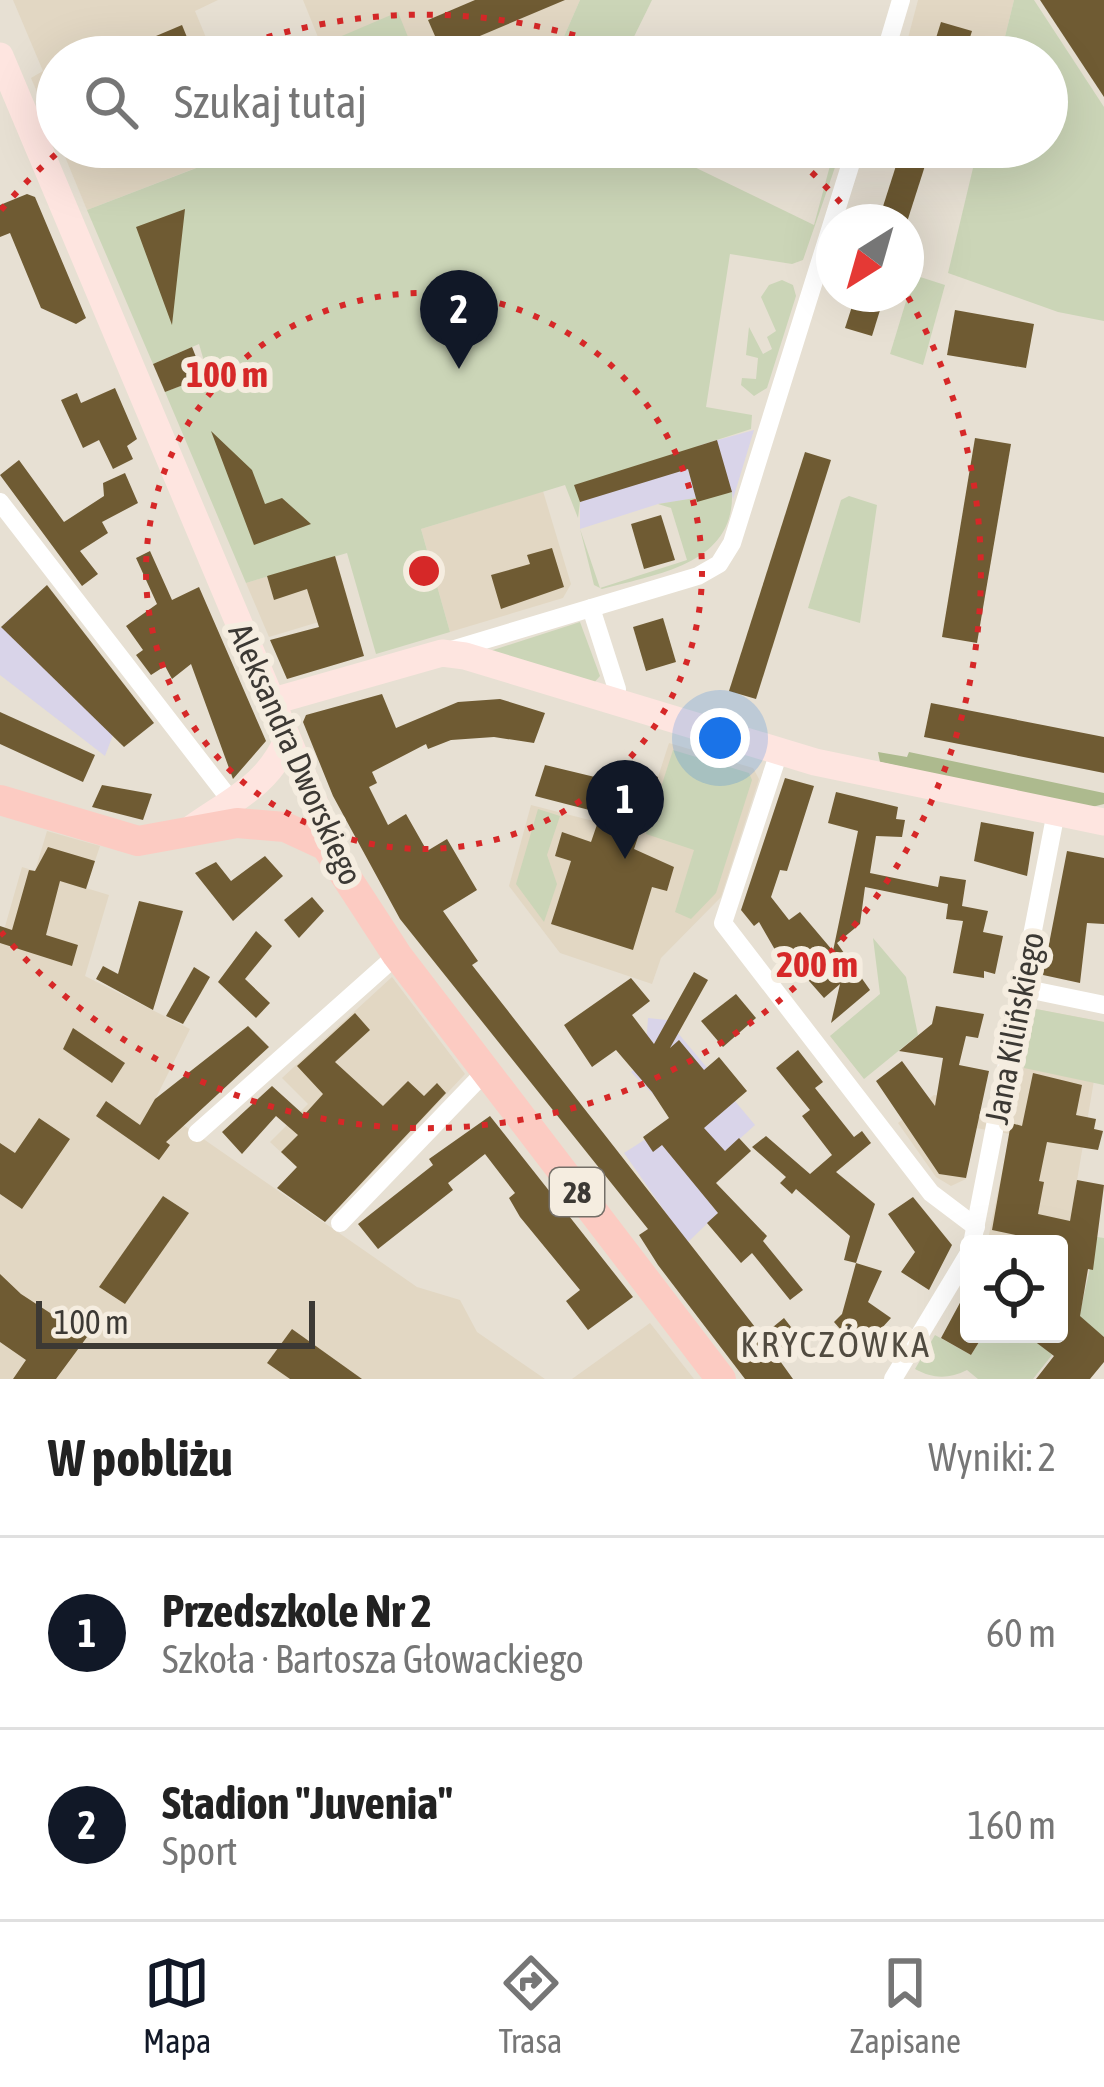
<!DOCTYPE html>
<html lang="pl">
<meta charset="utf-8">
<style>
body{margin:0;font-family:"Asap Condensed",sans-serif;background:#f2f2f2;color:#222}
.controls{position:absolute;right:36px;bottom:36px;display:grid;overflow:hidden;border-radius:12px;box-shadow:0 12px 48px #0002}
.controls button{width:108px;height:108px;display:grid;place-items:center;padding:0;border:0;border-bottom:3px solid #e0e0e0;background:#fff;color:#222;font:60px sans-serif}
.compass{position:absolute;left:816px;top:204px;width:108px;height:108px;border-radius:50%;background:#fff;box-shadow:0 12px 48px #0002;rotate:217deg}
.scale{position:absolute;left:36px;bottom:30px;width:279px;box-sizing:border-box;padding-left:12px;border:6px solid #3c3934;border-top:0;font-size:33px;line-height:42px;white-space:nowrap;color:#3c3934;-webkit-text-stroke:9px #f5ede0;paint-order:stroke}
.you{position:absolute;left:720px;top:738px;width:42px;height:42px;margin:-30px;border:9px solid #fff;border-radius:50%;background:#1a73e8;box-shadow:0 0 0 18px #1a73e833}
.badge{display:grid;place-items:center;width:78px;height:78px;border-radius:50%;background:#111827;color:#fff;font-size:39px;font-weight:700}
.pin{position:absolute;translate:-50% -99px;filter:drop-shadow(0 3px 6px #0008)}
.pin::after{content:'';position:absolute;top:63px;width:42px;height:36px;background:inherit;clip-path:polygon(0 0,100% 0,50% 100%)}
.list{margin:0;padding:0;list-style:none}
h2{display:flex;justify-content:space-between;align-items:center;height:156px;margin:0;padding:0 48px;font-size:51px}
h2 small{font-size:39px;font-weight:400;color:#767676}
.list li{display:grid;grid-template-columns:78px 1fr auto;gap:36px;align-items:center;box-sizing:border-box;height:192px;padding:0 48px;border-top:3px solid #e0e0e0}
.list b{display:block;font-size:45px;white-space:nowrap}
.list p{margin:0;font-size:39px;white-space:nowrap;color:#767676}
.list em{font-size:39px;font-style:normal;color:#767676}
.icon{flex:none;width:66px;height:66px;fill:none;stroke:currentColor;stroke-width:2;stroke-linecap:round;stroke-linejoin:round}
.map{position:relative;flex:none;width:1104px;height:1379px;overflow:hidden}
.search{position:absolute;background:#fff;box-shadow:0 12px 48px #0002;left:36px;right:36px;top:36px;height:132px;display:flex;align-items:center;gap:30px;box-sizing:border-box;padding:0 42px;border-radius:66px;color:#767676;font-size:45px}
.sheet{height:540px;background:#fff}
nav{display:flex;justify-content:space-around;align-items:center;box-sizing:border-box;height:168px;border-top:3px solid #e0e0e0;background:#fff;font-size:33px;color:#767676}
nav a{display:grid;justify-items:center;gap:6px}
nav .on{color:#111827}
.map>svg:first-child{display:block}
.built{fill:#e2d7c3}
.industrial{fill:#d9d4e9}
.green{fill:#cbd5b7}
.forest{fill:#adba8e}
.building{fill:#6f5b33}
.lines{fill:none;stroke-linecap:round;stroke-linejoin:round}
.street{stroke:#fff;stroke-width:18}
.secondary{stroke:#fee5e0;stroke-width:27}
.primary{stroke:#fccbc2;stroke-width:30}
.ring{fill:none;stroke:#d62828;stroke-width:6;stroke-dasharray:6 12}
.labels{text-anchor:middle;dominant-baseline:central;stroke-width:12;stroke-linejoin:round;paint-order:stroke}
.shield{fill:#f5ede0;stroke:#746f68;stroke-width:3}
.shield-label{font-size:30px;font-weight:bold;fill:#3c3934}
.street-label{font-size:33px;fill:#3c3934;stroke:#f5ede0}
.neighbourhood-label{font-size:36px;letter-spacing:3px;fill:#514b40;stroke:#f5ede0}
.centre{fill:#d62828;stroke:#f5ede0;stroke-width:6}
.ring-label{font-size:36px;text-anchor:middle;font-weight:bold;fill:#d62828;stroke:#f5ede0;stroke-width:12;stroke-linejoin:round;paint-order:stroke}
</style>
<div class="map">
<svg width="1104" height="1379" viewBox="0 0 1104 1379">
<rect width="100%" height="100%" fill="#e7e0d3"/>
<!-- built -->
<g class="built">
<polygon points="13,0 218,0 195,11 214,57 57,57 57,138 31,78 43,71"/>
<polygon points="303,0 580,0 555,57 326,57"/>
<polygon points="918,0 1014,0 1000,57 903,57"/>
<polygon points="61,147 250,147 87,210"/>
<polygon points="543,491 571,584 563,598 450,632 421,529"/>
<polygon points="335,556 352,612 269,637 246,583"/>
<polygon points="669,743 753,768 759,779 721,897 661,958 652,984 560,953 509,886 531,805 640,833"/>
<polygon points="47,831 100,846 86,888 109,895 85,976 190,1029 153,1104 417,1287 460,1300 477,1332 545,1379 0,1379 0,944 22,867 35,871"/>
<polygon points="392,977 465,1074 355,1191 337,1175 297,1167 270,1142 308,1104 282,1078"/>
<polygon points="1036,1009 1104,1022 1068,1233 1059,1244 987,1244 1010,1134 976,1128 966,1179 951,1186 936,1177 898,1123 934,1095 981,1103 978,1117 1012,1123"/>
<polygon points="650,1323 694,1379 572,1379"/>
</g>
<!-- industrial -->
<g class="industrial">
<polygon points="754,430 733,499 732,493 658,504 580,529 580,502 700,445"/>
<polygon points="12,616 82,677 113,735 105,756 0,675 0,628"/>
<polygon points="648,1018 667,1020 755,1125 693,1181 718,1213 687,1243 624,1153 677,1119 631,1072 645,1061"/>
</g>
<!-- green -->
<g class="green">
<polygon points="580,0 652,0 624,57 555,57"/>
<polygon points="1014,0 1034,0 1104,107 1104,321 1058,312 948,273 978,147 1047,147 1047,57 1000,57"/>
<polygon points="398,12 416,57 345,57 337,38"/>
<polygon points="251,147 653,147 814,225 835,147 842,147 803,260 792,264 730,254 706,407 752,415 751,429 701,445 580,502 578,518 565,485 421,529 450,632 376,654 347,553 246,583 165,392 208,375 199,344 153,364 87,210"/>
<polygon points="914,275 945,285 923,365 890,354"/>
<polygon points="782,280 793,285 796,296 767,388 754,396 741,385 742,378 756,379 758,358 746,355 749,327 763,354 772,349 767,337 776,331 761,297 769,285"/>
<path d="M732,492C735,565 656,574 602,589L594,585L580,529L600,588L687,560L671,508L658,504Z"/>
<polygon points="849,496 877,505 860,623 808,608 841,500"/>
<polygon points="580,622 600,676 593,684 490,651"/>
<polygon points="673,750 749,773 752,780 716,893 691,919 675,912 694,850 646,834"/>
<polygon points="538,809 560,816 547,855 557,884 544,922 516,884"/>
<polygon points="873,938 906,977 918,1035 864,1079 830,1036 880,994"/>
<polygon points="1036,1009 1104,1022 1104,1085 1024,1068"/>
<polygon points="1097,1237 1104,1238 1104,1337 1079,1317"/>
<path d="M984,1334H1002L1018,1343L1031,1334L1052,1355L1033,1379H978L967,1370C949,1379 933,1379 915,1369L935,1335L971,1355Z"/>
</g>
<!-- forest -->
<polygon class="forest" points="878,752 907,757 909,752 1104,793 1104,804 1088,808 880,762"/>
<!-- building -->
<g class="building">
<polygon points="475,0 565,0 442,52 428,20"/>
<polygon points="1040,0 1104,0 1104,97"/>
<polygon points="941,22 972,31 964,57 930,57"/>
<polygon points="182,25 195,57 107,57 156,36"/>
<polygon points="902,147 931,147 907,222 878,222"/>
<polygon points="27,194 35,197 86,318 76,324 41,308 10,233 0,237 0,205"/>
<polygon points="185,209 178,271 172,325 136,227"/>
<polygon points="856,294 885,294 872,336 845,328"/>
<polygon points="955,310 1034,324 1026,368 947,355"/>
<polygon points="192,347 204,377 165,392 153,364"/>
<polygon points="115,388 137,439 127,446 133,459 113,469 99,440 83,448 61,400 77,393 81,403"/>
<polygon points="211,431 252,470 265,504 282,498 311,524 254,545"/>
<polygon points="975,438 1011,444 977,643 942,637"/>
<polygon points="717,440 732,492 697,502 688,469 580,502 574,485"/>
<polygon points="805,452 831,460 756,699 729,691"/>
<polygon points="19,460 64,522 104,496 103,483 125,473 138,503 102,522 108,533 80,551 98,574 82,586 0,475"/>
<polygon points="661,515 675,560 644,569 631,524"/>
<polygon points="552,548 564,587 501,609 491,575 530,564 527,555"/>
<polygon points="150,551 172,600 199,587 266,741 233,779 191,664 172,679 165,666 151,675 136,655 143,650 126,626 157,604 136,558"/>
<polygon points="335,556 364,656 287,679 270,640 319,627 307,589 274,600 267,576"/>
<polygon points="47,585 154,723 124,747 1,627"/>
<polygon points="663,618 676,662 646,671 633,627"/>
<polygon points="382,694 396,728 458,702 500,699 545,713 534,743 494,737 451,740 428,749 426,744 372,772 377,783 369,787 388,825 406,814 427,851 447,839 477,890 443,911 478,961 472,965 762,1336 784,1318 798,1336 775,1354 793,1379 745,1379 658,1265 639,1235 648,1229 400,919 333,796 303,722 306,715"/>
<polygon points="931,703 1104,737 1104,773 924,737"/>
<polygon points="0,712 95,755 83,782 0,744"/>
<polygon points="545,765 599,778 595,788 632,800 642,771 658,777 634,849 674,867 667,891 652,887 633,950 551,924 571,861 555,856 562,832 591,842 601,813 535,796"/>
<polygon points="785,778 814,786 787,871 780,870 771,897 789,920 800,912 833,951 858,831 828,823 836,792 898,807 896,819 905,820 902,837 876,836 870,873 938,887 940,876 966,880 962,906 988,911 983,932 1003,936 995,974 984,971 984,978 953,973 963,921 946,919 948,904 865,887 860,924 837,943 870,990 831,1023 840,984 824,998 795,965 787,959 782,962 759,922 754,926 741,910"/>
<polygon points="102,785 152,794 143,820 92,807"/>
<polygon points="981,822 1034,832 1027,876 974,861"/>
<polygon points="48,847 95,861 86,889 60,881 46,935 78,945 72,966 0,943 0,926 12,930 29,870 35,871"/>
<polygon points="1067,851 1104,858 1104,924 1087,923 1080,983 1043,975"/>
<polygon points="265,856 283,876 233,921 195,873 216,862 231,881"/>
<polygon points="312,897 324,911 299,938 284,920"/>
<polygon points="139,901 183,911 153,1010 96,979 103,966 118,974"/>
<polygon points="256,931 272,946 245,979 270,1003 256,1018 218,982"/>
<polygon points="194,967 210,977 183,1024 166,1016"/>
<polygon points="694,972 708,980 670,1048 679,1040 704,1070 719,1057 747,1091 704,1128 725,1151 739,1138 751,1151 716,1183 767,1236 763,1241 803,1290 790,1300 752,1253 741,1263 707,1223 718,1213 662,1145 653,1152 643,1137 669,1118 652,1092 616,1050 592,1067 564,1025 631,978 650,1001 632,1015 654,1044"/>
<polygon points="736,994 756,1018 723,1047 701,1021"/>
<polygon points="936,1006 984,1014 978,1038 966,1036 959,1065 989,1071 966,1178 939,1174 876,1081 902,1061 935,1106 943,1058 899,1051 932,1024"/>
<polygon points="355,1013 370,1030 335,1062 383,1106 408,1081 424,1096 437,1083 446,1093 325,1222 277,1188 297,1167 281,1152 298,1135 276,1116 242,1154 222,1132 272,1086 304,1115 323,1094 297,1066"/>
<polygon points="248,1026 269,1047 166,1142 170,1145 159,1160 96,1116 106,1101 140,1125 155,1099"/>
<polygon points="73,1028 125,1063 112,1083 63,1049"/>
<polygon points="798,1050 823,1082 815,1088 854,1137 862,1131 871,1143 836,1172 875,1204 856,1263 882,1271 868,1302 891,1318 860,1352 834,1322 842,1314 856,1263 844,1260 850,1236 796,1189 792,1194 780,1183 786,1177 752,1147 766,1136 810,1174 832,1155 802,1116 810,1110 776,1068"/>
<polygon points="1033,1073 1082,1085 1076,1115 1096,1119 1094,1129 1103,1131 1098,1150 1047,1142 1039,1181 1044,1182 1038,1214 1070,1221 1077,1180 1104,1185 1093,1270 1088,1269 1080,1316 1104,1337 1104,1362 1090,1379 1036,1379 1054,1356 1025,1334 1059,1334 1059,1244 1029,1244 1029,1238 992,1230 1011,1123 1022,1126"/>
<polygon points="490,1116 633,1297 588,1330 566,1301 580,1290 520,1217 509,1198 515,1193 485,1154 448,1183 453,1190 378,1249 358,1224 433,1165 429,1159"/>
<polygon points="39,1118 70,1139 22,1209 0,1194 0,1143 15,1153"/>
<polygon points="163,1196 189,1213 125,1304 99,1287"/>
<polygon points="913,1197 952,1245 929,1290 901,1272 915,1252 888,1214"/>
<polygon points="0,1274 21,1294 87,1337 56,1379 13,1379 26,1360 0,1342"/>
<polygon points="969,1286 969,1334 984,1334 971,1355 941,1338"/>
<polygon points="292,1329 362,1379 290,1379 267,1363"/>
</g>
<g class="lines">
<!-- street -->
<g class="street">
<polyline points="884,57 901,0"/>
<polyline points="0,502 232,802"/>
<polyline points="591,608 617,689 614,701"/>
<polyline points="451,650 698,576 719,564 732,543 856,147"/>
<polyline points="779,752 723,923 931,1193 976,1227"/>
<polyline points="1022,988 1104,1005"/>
<polyline points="197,1133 397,955"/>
<polyline points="340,1223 486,1071"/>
<polyline points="972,1244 1056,812"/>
<polyline points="893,1379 969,1253"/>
</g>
<!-- secondary -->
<g class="secondary">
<polyline points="0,56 337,856"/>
<polyline points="270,702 442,653 465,656 815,762 1104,822"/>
<path d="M187,832C227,802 267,788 287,740"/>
</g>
<!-- primary -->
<polyline class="primary" points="0,800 138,841 237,823 285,827 326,846 397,955 721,1379"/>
</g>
<!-- distance rings -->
<g class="ring">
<circle cx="424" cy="571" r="278"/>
<path d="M1 210A556 556 0 0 1 63 148M216 55A556 556 0 0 1 632 55M785 148A556 556 0 0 1 856 221M908 297A556 556 0 0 1 1 932"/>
</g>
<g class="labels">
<!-- shield labels -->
<rect class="shield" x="550" y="1168" width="54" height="48" rx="9"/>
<g class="shield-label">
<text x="577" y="1192">28</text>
</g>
<!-- street labels -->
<g class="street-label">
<text transform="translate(296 754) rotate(66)">Aleksandra Dworskiego</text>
<text transform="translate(1014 1028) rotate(-79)">Jana Kilińskiego</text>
</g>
<!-- neighbourhood labels -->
<g class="neighbourhood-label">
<text x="836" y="1344">KRYCZÓWKA</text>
</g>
</g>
<circle cx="424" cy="571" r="18" class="centre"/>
<g class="ring-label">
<text x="227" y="387">100 m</text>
<text x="817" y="977">200 m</text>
</g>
</svg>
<div class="controls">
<button><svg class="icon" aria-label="locate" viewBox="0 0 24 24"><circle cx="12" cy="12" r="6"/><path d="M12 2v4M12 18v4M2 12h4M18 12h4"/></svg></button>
</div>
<svg class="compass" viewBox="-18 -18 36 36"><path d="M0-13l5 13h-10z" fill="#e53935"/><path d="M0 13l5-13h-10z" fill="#767676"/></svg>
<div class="scale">100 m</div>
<div class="you"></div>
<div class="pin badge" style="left:625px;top:859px">1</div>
<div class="pin badge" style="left:459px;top:369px">2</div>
<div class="search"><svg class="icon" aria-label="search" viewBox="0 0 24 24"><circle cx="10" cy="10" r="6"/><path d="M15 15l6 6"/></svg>Szukaj tutaj</div>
</div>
<section class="sheet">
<h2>W pobliżu<small>Wyniki: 2</small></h2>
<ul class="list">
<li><span class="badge">1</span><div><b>Przedszkole Nr 2</b><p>Szkoła · Bartosza Głowackiego</p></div><em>60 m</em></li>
<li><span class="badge">2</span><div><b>Stadion &quot;Juvenia&quot;</b><p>Sport</p></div><em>160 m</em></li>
</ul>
</section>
<nav>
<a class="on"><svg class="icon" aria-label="map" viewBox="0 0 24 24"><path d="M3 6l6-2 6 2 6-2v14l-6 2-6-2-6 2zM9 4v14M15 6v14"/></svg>Mapa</a>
<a><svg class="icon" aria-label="directions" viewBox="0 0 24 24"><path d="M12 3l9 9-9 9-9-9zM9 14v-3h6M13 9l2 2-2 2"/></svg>Trasa</a>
<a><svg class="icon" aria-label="saved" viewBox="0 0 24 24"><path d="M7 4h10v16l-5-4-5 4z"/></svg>Zapisane</a>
</nav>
